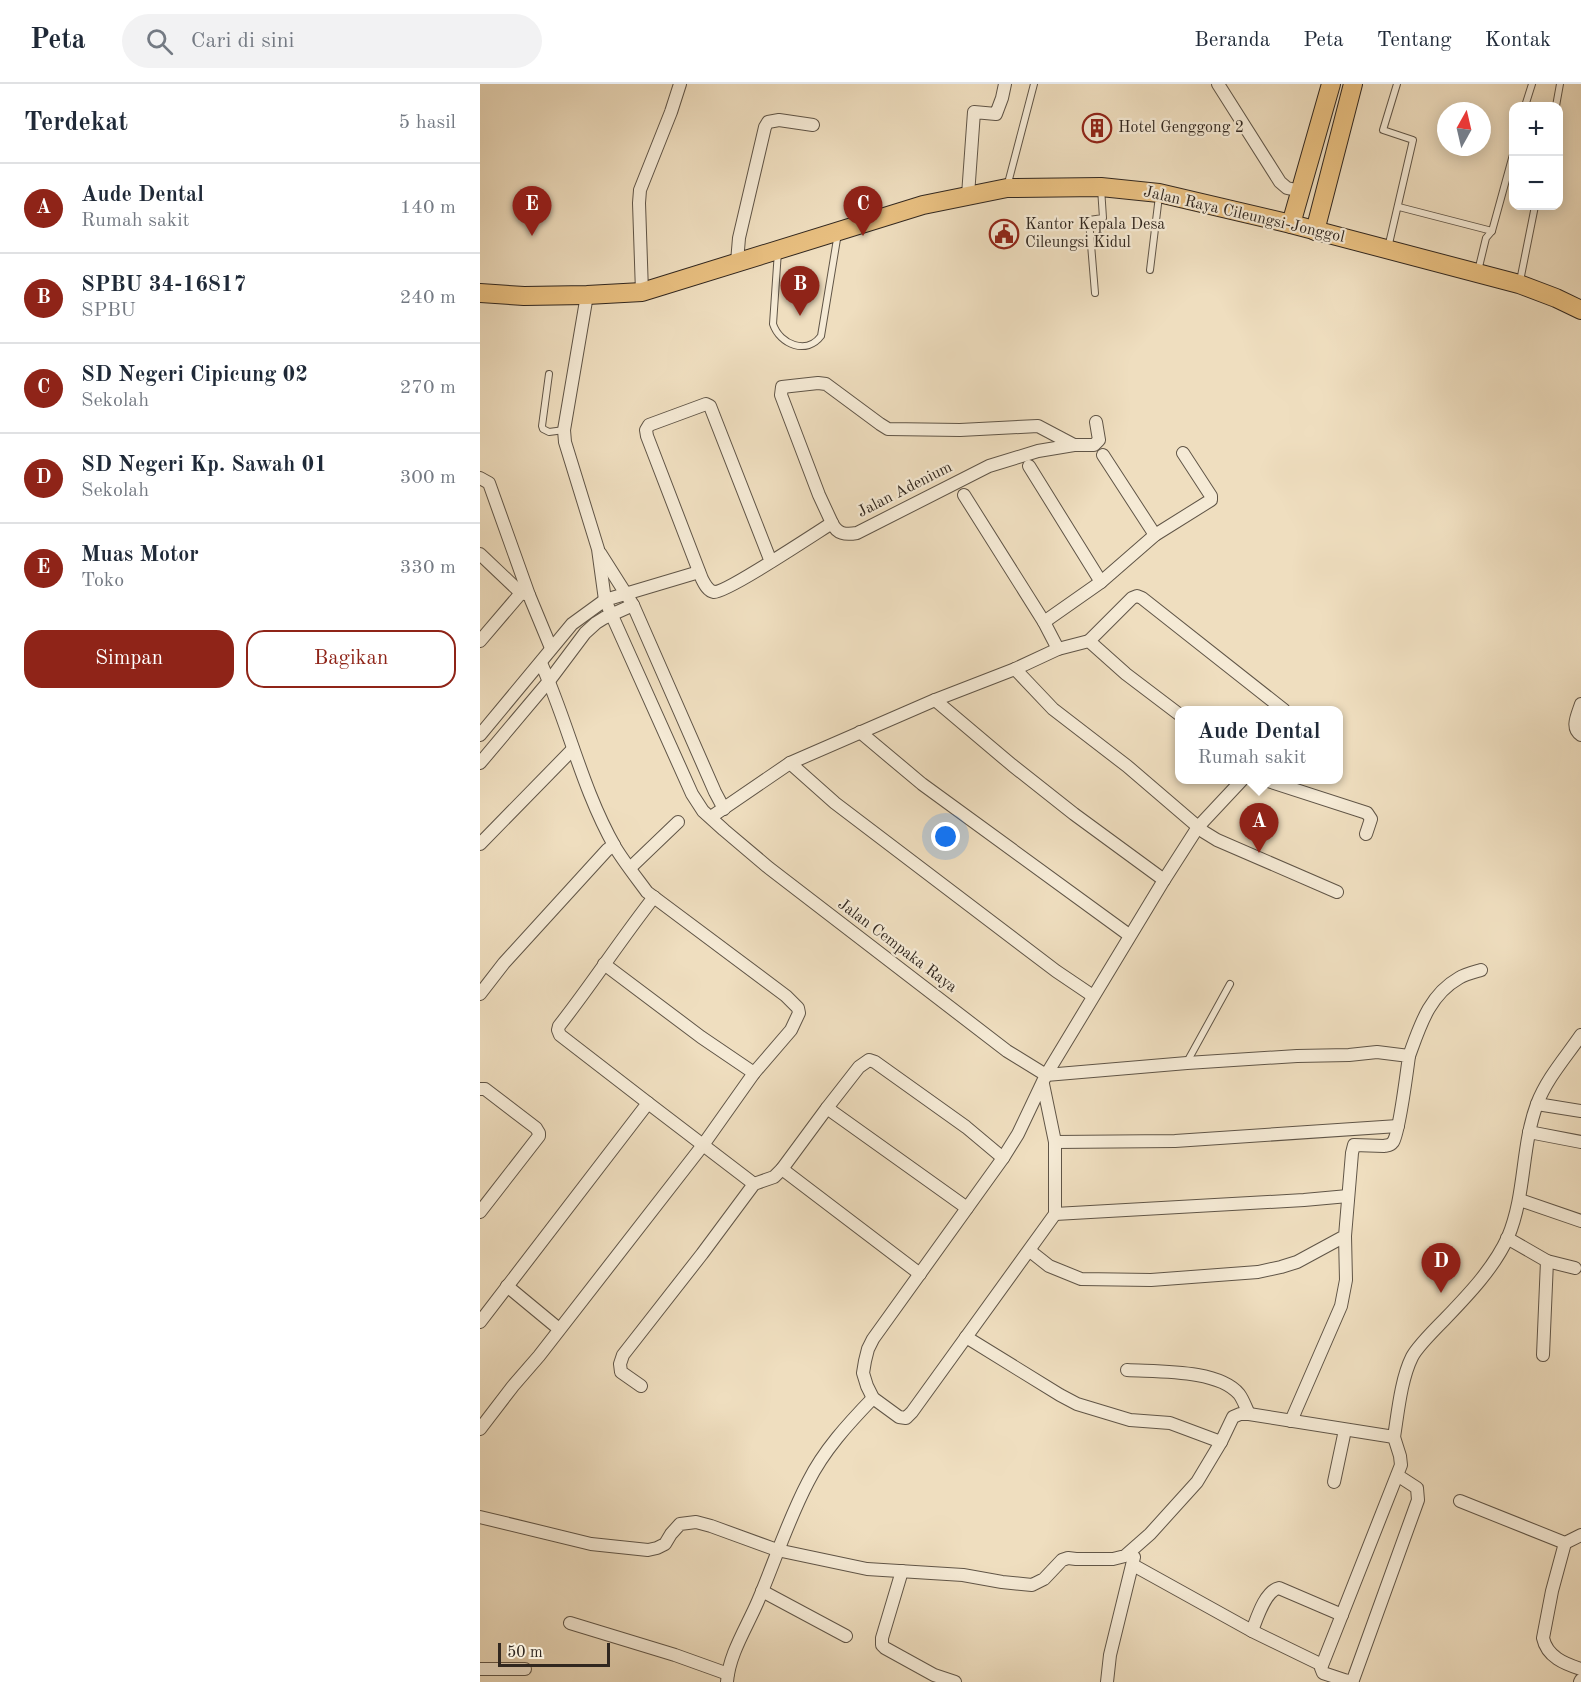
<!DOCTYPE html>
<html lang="id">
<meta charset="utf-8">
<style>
body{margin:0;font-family:"Old Standard TT",serif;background:#f2f2f3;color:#1f2937}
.controls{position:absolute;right:18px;top:18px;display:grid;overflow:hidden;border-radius:12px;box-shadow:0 3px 15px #0003}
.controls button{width:54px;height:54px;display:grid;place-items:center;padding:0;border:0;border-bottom:2px solid #e0e1e3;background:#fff;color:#1f2937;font:30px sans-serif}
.compass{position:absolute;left:957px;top:18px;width:54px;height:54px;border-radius:50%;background:#fff;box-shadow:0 3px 15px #0003;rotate:8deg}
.scale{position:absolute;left:18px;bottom:15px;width:112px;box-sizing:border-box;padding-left:6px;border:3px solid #31271f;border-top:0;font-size:16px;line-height:21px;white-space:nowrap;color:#31271f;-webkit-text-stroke:4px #f5ead5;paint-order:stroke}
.you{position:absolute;left:466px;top:753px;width:21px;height:21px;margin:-15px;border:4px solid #fff;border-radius:50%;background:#1a73e8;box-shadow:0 0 0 9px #1a73e833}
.badge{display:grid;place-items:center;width:39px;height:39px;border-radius:50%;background:#8f2418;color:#fff;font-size:20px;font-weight:700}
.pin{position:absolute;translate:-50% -50px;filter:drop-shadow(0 2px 3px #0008)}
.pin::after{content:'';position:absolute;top:32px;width:21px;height:18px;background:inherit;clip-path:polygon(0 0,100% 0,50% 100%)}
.popup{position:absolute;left:695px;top:622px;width:168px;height:78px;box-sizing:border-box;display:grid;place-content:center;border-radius:12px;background:#fff;filter:drop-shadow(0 2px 4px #0005);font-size:20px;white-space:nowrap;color:#747a83}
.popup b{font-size:22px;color:#1f2937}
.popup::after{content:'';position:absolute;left:50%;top:100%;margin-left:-12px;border:12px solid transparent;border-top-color:#fff}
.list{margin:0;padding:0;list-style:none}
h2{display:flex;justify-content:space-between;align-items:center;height:78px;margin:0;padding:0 24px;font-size:26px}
h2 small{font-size:20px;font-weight:400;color:#747a83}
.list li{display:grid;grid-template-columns:39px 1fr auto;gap:18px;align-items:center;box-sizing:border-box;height:90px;padding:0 24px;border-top:2px solid #e0e1e3}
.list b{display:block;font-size:22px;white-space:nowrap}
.list p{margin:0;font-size:20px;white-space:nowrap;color:#747a83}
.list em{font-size:20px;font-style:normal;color:#747a83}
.actions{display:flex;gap:12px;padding:18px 24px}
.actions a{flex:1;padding:14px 0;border:2px solid #8f2418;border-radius:18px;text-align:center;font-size:21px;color:#8f2418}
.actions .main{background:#8f2418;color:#fff}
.icon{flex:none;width:33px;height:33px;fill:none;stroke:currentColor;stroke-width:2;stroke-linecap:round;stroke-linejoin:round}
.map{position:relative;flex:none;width:1101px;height:1598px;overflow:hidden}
header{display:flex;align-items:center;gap:36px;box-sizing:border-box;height:84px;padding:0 30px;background:#fff;border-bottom:2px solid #e0e1e3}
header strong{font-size:28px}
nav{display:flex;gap:33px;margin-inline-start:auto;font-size:21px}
.search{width:420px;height:54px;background:#f2f2f3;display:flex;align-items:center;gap:15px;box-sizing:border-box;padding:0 21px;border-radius:33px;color:#747a83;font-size:22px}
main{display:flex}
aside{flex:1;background:#fff}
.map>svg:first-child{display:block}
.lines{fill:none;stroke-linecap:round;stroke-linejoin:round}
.lane-casing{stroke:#605547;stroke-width:8}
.street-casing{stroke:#605547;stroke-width:14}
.primary-casing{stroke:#31271f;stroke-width:20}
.lane{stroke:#f5ead5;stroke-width:6}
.street{stroke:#f5ead5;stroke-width:12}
.primary{stroke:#e8bf80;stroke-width:18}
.labels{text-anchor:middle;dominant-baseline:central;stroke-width:4.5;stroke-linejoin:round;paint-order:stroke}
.poi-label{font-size:16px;fill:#31271f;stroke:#f5ead5;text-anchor:start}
.street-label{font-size:16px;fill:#31271f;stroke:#f5ead5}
</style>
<header>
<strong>Peta</strong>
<div class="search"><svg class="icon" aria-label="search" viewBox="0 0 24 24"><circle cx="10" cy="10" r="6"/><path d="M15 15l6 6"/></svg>Cari di sini</div>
<nav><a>Beranda</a><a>Peta</a><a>Tentang</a><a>Kontak</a></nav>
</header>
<main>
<aside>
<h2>Terdekat<small>5 hasil</small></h2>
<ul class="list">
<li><span class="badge">A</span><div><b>Aude Dental</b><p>Rumah sakit</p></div><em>140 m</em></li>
<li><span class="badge">B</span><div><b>SPBU 34-16817</b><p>SPBU</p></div><em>240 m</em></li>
<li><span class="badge">C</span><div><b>SD Negeri Cipicung 02</b><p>Sekolah</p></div><em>270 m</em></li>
<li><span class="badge">D</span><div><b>SD Negeri Kp. Sawah 01</b><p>Sekolah</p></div><em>300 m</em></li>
<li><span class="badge">E</span><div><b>Muas Motor</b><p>Toko</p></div><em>330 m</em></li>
</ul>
<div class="actions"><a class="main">Simpan</a><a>Bagikan</a></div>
</aside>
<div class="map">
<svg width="1101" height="1598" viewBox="0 0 1101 1598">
<rect width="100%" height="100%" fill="#efdebf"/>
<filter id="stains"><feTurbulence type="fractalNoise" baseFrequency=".00333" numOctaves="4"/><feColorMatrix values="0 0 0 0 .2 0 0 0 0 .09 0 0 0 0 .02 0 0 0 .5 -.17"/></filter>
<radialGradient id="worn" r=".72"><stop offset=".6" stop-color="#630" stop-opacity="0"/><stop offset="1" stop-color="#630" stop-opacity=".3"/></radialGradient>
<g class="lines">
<!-- lane casing -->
<g class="lane-casing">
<g id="lane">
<polyline points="1045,22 1052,0"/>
<polyline points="1076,22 1080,0"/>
<polyline points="527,103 554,0"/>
<polyline points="919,123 1012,147"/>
<polyline points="908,164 933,56 903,46 917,0"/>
<path d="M298,167L293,240C300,261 327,271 341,252L358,149"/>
<polyline points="670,186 679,112"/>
<polyline points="998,187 1006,154 1012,147 1034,67"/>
<polyline points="1040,197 1055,122"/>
<polyline points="615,209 609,136 623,134 621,104"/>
<polyline points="69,290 62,342 63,345 69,348 84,346"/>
<polyline points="707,978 750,900"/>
</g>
</g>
<!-- street casing -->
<g class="street-casing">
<g id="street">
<polyline points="738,0 800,98 807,104 821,107"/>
<polyline points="488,111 494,28 516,30 522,14 525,0"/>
<polyline points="257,178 259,154 285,43 288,38 299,36 333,41"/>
<polyline points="162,208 159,119 160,106 191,28 200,0"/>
<path d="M107,211L84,346L85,358L118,465L125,516L212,710L223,727L244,746L289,784L527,967L566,991L707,979L817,972L869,971L897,968L929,972C927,987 919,1050 913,1058C910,1062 908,1061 904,1062L874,1061L872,1069L865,1152L817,1178L801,1183L778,1188L671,1196L601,1195L569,1182L550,1167"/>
<polyline points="623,371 675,451"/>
<polyline points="549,382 621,498"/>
<polyline points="0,394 9,399 49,511"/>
<polyline points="484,411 564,538"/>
<polyline points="352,439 339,411 301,311 302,303 338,299 346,300 400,340 408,345 480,346 558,342 594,361"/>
<polyline points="120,469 153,521 235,708 244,725"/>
<polyline points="0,470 41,509 49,511 71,564"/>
<path d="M291,478L230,322L226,320L169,341L166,346L167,352L222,495C225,501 228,507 234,508C246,509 336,449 352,439C357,450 365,451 377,449L509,382L558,367L594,361H614L619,356L616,338"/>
<polyline points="0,557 41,509"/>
<polyline points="609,557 652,514 657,512 662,514 804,626"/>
<polyline points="578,565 564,538 621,498 675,451 731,416 731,412 703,369"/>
<path d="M61,579C88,639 102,705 135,763C144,778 156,793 167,808L306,912L318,924L319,929L311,946L274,989L223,1061L168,1019"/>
<polyline points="535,585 573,625 647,682 724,748 737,756 857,808"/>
<polyline points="455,616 532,681 594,730 684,796"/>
<path d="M1101,620C1098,630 1090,644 1101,651"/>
<polyline points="380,648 442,700 649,851"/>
<polyline points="0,651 92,540 125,516 219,488"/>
<polyline points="0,679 69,597 105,549 116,539 124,534 153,521"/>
<polyline points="310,679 355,719 576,887 613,912"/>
<polyline points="785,696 887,729 891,735 886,750"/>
<polyline points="231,733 310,679 455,616 535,585 578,565 609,557 646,590 700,631"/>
<polyline points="0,760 93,665"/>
<polyline points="150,784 198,738"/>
<polyline points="124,880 221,953 274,989"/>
<polyline points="0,910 24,879 127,766 134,761"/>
<path d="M929,972C940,942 949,911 979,894C985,890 994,888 1001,886"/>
<polyline points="563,1000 575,1058 575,1130 432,1328 426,1334 419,1333 393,1314 387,1302 383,1289 385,1277 388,1265 393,1255 523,1074 538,1050 566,991 684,796 718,743 762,696"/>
<polyline points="0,1005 5,1005 56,1044 59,1049 59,1052 0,1128"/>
<polyline points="1057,1020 1101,1027"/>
<polyline points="1049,1048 1101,1058"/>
<polyline points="575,1058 695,1057 918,1042"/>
<polyline points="302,1085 440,1190"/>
<polyline points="1040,1116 1101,1137"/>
<polyline points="487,1124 347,1024 379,983 389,976 395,978 486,1043 523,1074"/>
<polyline points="575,1130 824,1116 868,1112"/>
<polyline points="1027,1154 1067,1177 1095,1184"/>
<polyline points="27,1202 79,1245"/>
<path d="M0,1238L168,1019L80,951L78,946L79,942C112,900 141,855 174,813"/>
<polyline points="486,1253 580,1311 597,1320 650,1336 690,1339 741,1358"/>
<polyline points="1063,1271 1067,1177"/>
<path d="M647,1286C677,1288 738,1285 759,1310C763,1315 766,1324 769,1330"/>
<polyline points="161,1302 141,1288 140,1280 143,1271 222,1170 274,1100 294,1093 302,1085 347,1024"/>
<polyline points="811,1337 861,1222 866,1196 865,1152"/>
<polyline points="0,1345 33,1302 59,1272 223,1061 274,1100"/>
<polyline points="914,1353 920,1372 921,1381 841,1584 843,1589 867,1597 873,1596 938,1416 937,1404 917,1391"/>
<polyline points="854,1398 865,1346"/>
<polyline points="980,1417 1085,1459 1101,1451"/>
<path d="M0,1433L111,1460L168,1466L177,1464L185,1460L191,1450L200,1440L216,1438L231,1442L297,1466L387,1485L483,1491L522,1498L552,1501L564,1495L582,1476L588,1474L596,1475H633L645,1472L670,1450L717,1398L741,1358L753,1333L760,1330H769L914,1353C918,1328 921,1295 932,1273C937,1263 956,1244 965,1235C988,1211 1014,1184 1028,1153C1046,1110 1041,1063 1057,1020C1067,994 1086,973 1101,951"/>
<path d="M1085,1459L1072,1507L1063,1554C1067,1573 1085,1580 1101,1585"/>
<polyline points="653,1481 772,1547 842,1581"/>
<polyline points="422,1487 402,1554 402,1561 405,1564 454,1591 475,1598"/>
<polyline points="282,1507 366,1552"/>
<polyline points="90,1539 195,1571 248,1590"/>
<path d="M772,1547C777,1534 785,1507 799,1504L862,1531"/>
<polyline points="0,1585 45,1585"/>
<path d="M247,1598C249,1570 267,1543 278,1517C295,1477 308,1436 328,1398C344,1366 368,1340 393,1314"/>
<polyline points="627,1598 630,1571 654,1473"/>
<polyline points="1100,1598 1101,1596"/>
</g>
</g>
<!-- primary casing -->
<g class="primary-casing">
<g id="primary">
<polyline points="811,140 851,0"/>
<polyline points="835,147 873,0"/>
<polyline points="0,209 44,212 107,211 162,208 443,121 527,104 621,103 679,109 811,140 1039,200 1076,214 1101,226"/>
</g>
</g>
<!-- lane -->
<use href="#lane" class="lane"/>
<!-- street -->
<use href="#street" class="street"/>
<!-- primary -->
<use href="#primary" class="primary"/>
</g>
<!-- icons -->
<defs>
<g id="building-ring" transform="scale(1.5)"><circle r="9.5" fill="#f5ead5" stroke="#8f2418" stroke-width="1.5"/><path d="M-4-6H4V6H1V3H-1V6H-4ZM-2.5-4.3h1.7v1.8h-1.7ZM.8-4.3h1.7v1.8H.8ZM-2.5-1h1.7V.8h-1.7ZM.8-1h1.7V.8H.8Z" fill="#8f2418"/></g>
<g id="civic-ring" transform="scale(1.5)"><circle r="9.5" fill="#f5ead5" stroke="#8f2418" stroke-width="1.5"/><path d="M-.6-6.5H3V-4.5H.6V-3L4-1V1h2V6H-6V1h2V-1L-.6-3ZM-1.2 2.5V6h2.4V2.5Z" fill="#8f2418"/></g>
</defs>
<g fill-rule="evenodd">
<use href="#building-ring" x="617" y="44"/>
<use href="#civic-ring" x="524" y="150"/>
</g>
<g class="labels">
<!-- poi labels -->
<g class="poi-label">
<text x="638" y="44">Hotel Genggong 2</text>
<text x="545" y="141">Kantor Kepala Desa<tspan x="545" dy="18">Cileungsi Kidul</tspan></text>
</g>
<!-- street labels -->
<g class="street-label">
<text transform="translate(764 131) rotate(13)">Jalan Raya Cileungsi-Jonggol</text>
<text transform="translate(425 406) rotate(-27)">Jalan Adenium</text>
<text transform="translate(417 862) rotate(37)">Jalan Cempaka Raya</text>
</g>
</g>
<rect width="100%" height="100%" filter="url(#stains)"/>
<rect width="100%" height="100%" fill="url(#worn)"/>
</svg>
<div class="controls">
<button>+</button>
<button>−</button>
</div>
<svg class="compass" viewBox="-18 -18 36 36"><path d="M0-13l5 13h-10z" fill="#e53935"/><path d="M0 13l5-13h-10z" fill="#747a83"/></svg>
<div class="scale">50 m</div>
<div class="you"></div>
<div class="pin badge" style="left:779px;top:769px">A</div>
<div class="popup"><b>Aude Dental</b>Rumah sakit</div>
<div class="pin badge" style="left:320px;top:232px">B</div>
<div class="pin badge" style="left:383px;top:152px">C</div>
<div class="pin badge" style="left:961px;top:1209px">D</div>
<div class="pin badge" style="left:52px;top:152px">E</div>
</div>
</main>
